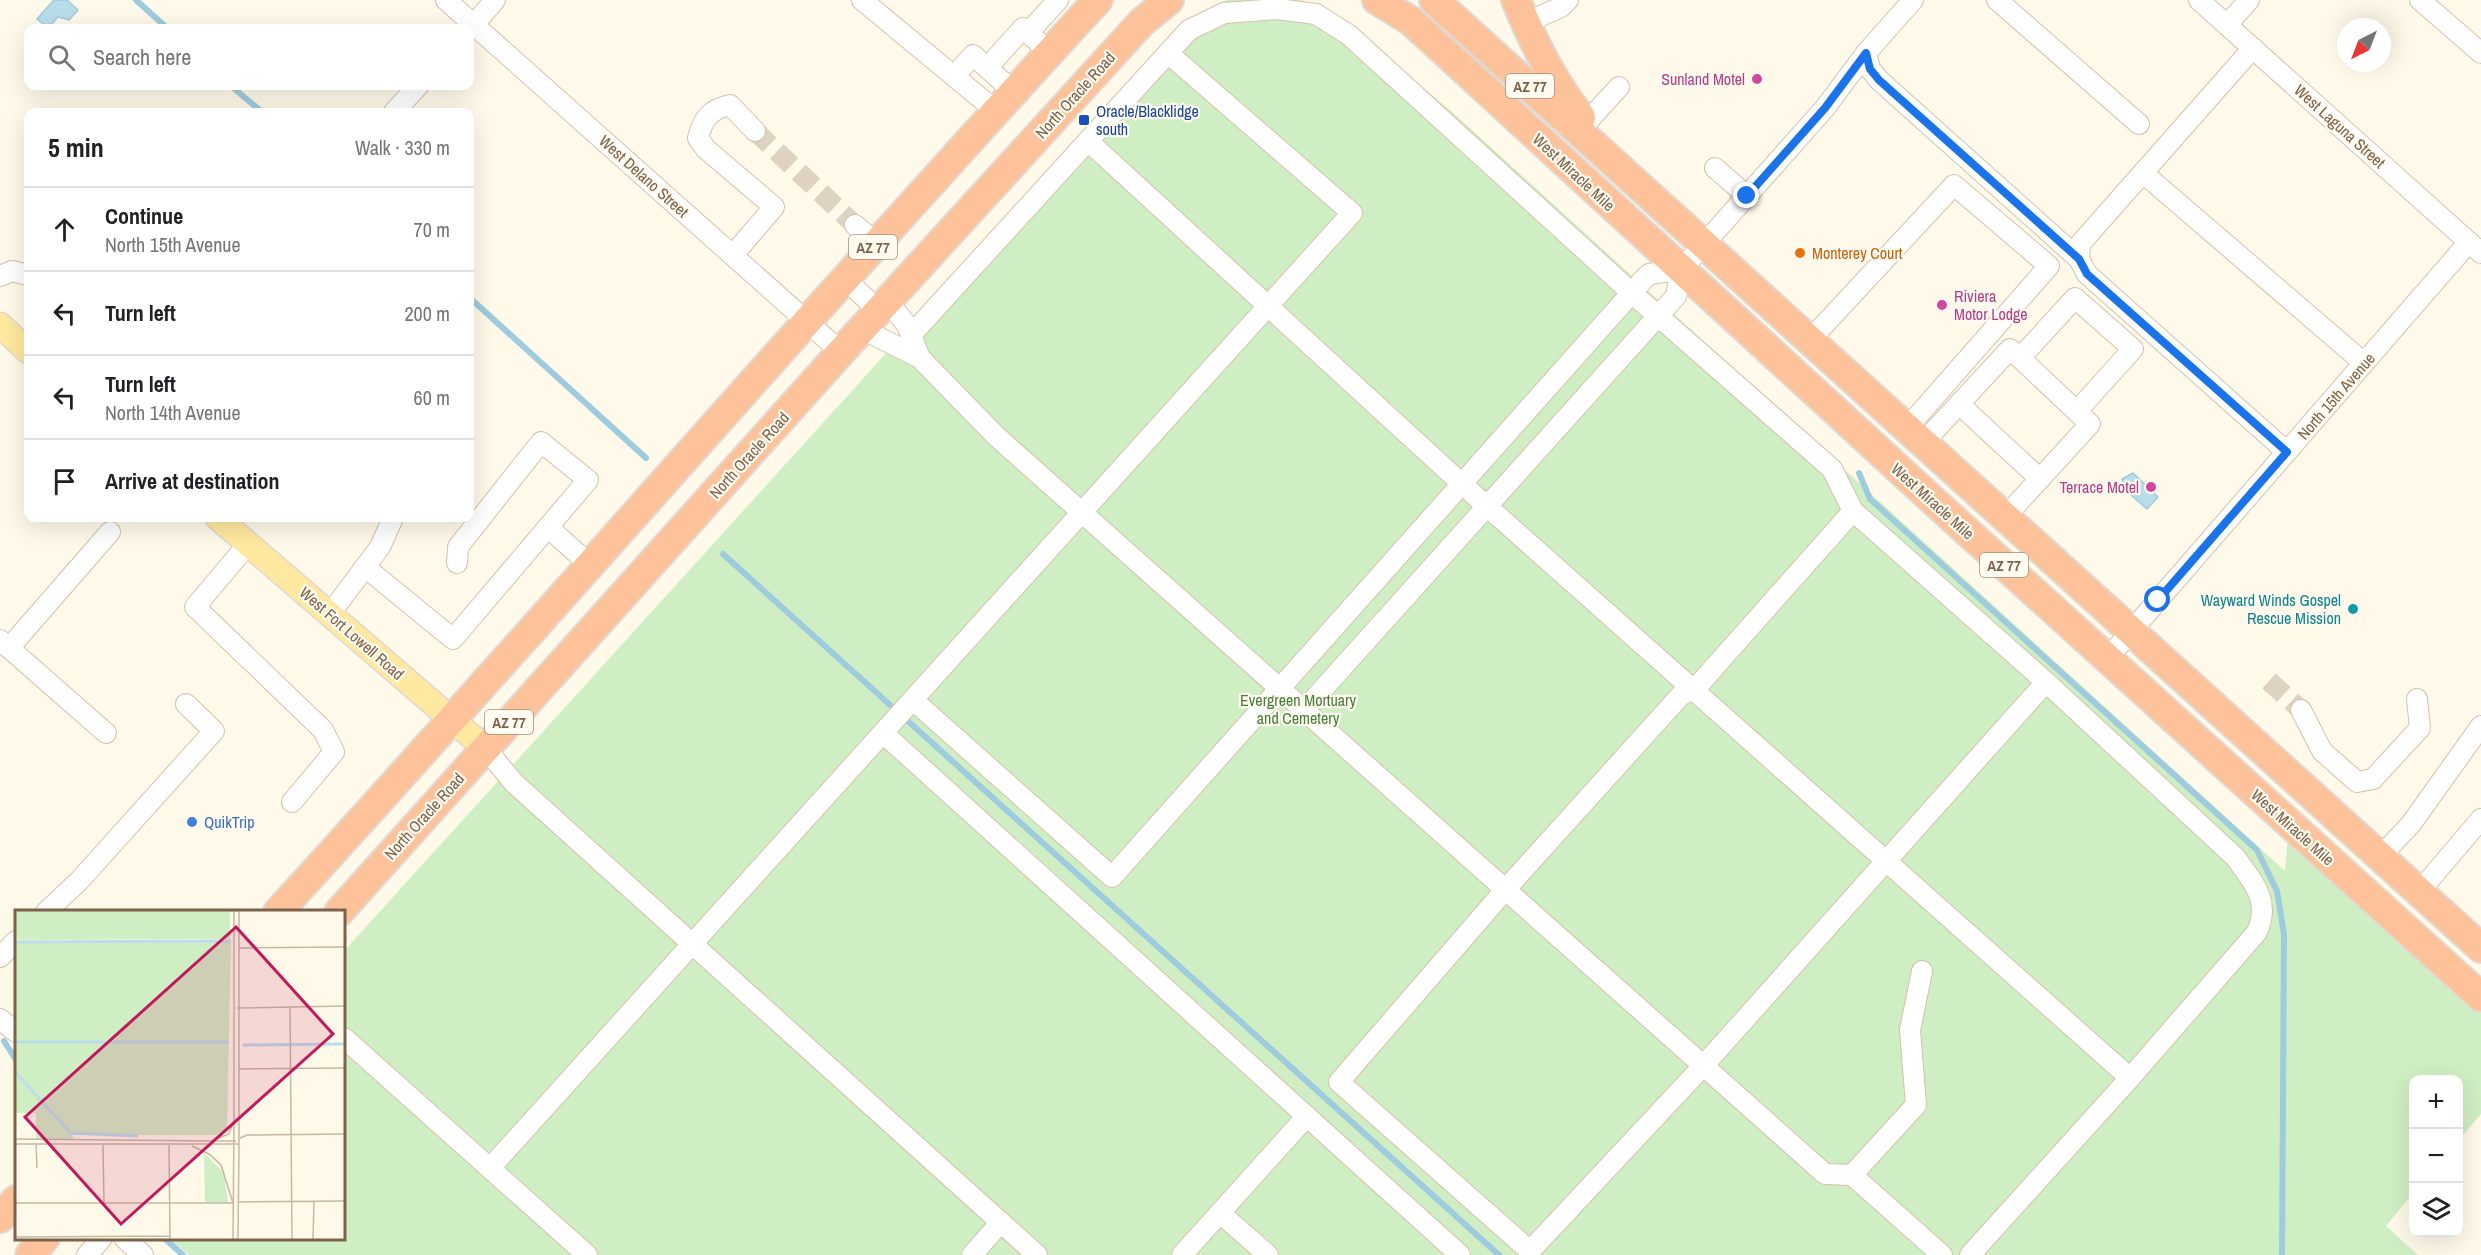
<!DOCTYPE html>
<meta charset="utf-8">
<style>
body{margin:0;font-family:"Archivo Narrow",sans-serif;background:#f2f2f2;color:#202124}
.controls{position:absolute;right:18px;bottom:18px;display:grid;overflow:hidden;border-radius:12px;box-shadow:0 6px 24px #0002}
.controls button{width:54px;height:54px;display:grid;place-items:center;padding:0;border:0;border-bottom:2px solid #e0e0e0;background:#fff;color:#202124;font:30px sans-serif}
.compass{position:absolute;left:2337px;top:18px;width:54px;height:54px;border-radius:50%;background:#fff;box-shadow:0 6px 24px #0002;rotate:222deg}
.stop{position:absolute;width:18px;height:18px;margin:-14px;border:4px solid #1a73e8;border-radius:50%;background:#fff}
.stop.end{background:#1a73e8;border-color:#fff;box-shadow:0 2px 6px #0008}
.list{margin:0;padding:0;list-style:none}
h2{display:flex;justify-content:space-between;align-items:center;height:78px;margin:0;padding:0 24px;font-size:26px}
h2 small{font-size:20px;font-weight:400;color:#757577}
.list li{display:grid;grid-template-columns:39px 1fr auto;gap:18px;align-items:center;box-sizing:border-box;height:84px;padding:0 24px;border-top:2px solid #e0e0e0}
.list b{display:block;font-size:22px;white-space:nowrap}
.list p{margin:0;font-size:20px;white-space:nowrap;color:#757577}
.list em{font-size:20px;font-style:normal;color:#757577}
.icon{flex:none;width:33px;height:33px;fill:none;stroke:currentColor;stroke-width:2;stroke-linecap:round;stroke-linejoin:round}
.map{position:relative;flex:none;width:2481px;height:1255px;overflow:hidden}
.search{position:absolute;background:#fff;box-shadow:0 6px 24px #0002;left:24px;top:24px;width:450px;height:66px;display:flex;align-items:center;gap:15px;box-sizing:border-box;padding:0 21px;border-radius:12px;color:#757577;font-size:22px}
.panel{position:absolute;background:#fff;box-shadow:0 6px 24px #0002;left:24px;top:108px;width:450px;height:414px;border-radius:12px}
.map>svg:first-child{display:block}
.green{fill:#d0eec4}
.water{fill:#baddeb;stroke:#9fcbde;stroke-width:1.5}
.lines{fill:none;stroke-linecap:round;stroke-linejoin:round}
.stream{stroke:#9fcbde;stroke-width:6}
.minor-tunnel{stroke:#ded3c0;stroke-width:20;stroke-dasharray:20 10;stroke-linecap:butt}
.minor-casing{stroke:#d3c2ac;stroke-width:22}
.major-casing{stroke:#e0d9d3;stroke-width:27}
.highway-casing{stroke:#e0d9d3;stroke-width:32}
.minor{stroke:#fff;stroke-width:20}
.major{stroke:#ffe89f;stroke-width:24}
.highway{stroke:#fec29a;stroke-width:28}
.route{stroke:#1a73e8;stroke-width:8}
.hotel-dot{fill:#d1479c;stroke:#fffbf1;stroke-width:2}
.transit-dot{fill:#1a4fb4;stroke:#fffbf1;stroke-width:2}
.food-dot{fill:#e8710a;stroke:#fffbf1;stroke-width:2}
.culture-dot{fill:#0f9aa8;stroke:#fffbf1;stroke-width:2}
.shop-dot{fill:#3f7fe0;stroke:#fffbf1;stroke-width:2}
.labels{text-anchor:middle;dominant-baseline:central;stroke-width:4.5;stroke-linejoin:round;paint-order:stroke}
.shield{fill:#fffbf1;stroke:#a3907b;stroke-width:1.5}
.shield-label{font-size:15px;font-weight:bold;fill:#7c6249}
.hotel-label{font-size:16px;fill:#b23c85;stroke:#fffbf1;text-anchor:end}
.street-label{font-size:16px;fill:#7c6249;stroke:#fffbf1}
.transit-label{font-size:16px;fill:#164399;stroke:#fffbf1;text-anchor:start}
.food-label{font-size:16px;fill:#c56008;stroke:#fffbf1;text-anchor:start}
.culture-label{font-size:16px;fill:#0d838f;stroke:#fffbf1;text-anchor:end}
.park-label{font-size:16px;fill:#477d3c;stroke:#fffbf1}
.shop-label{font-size:16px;fill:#366cbe;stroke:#fffbf1;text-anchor:start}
.inset-river{fill:none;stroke:#baddeb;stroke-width:3}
.inset-road{fill:none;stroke:#c6b8a3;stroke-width:1.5}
.view{fill:#c2185b;fill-opacity:0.15;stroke:#c2185b;stroke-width:3}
.inset-edge{fill:none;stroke:#7c6249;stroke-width:3}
</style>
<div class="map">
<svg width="2481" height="1255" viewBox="0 0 2481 1255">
<rect width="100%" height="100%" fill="#fef9e8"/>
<!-- green -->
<polygon class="green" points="1226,0 1302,0 1356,32 1451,111 2285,871 2289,823 2481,997 2481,1114 2459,1140 2458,1080 2414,1080 2413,1193 2386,1226 2418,1255 189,1255 170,1239 344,1238 344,951 1191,17"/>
<!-- water -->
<g class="water">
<polygon points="54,0 67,0 78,10 69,20 58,17 48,28 37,19"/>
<polygon points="2133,473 2158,497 2147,509 2121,486 2124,484 2122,479"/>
</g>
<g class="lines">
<!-- stream -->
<g class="stream">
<polyline points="136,0 167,28"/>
<polyline points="231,86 262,112"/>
<polyline points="470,298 646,458"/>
<polyline points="1859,473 1870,499 2257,850 2277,891 2284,934 2282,1255"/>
<polyline points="723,554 1499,1255"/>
<polyline points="4,1041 16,1060"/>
<polyline points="164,1238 183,1255"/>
</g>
<!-- minor-tunnel -->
<g class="minor-tunnel">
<polyline points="755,131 855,225"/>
<polyline points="2269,681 2301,710"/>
</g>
<!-- minor casing -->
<g class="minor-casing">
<g id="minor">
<polyline points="446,0 841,352"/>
<polyline points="862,0 996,111"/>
<polyline points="1997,0 2139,124"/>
<polyline points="2199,0 2481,253"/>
<polyline points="2420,0 2481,53"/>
<polyline points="1525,23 1561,7 1568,0"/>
<polyline points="2227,25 2249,0"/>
<polyline points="470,29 495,0"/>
<polyline points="1028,33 1058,0"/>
<polyline points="2253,48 2080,244 2079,259 2087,274 2287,452"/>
<polyline points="1866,53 1870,69 1879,80 2079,259"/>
<polyline points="987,68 1023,28 1050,53"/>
<polyline points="955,75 973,55 1014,92"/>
<polyline points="394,112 418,86"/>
<polyline points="1586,123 1619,87"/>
<polyline points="1088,141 1462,484 2130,1078 1970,1255"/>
<polyline points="1715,168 1747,196"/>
<polyline points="2143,173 2364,363"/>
<polyline points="855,225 876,243"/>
<path d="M733,255L774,207L706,149L698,138C703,118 711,109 730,105L755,131"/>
<polyline points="1681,270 1825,108 1866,53 1913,0"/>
<polyline points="0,276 12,271 28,275"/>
<polyline points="844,278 879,311"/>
<polyline points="862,329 920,358 907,325 887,301"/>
<polyline points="911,335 1189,30 1224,13 1277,9 1316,14 1349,35 1633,294 1832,469 1853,511 2046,682 1704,1065 1530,1251 1339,1082 1505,890 1681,695 1695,689 1853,511"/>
<polyline points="1810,340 1954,185 2049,266 1907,428"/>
<polyline points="920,358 996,436 1825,1174 1852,1175 1916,1105 1910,1030 1922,971"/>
<polyline points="2020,358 2075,298 2133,349 2077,411"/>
<polyline points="1959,404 2040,479"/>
<polyline points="1923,443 2010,349 2020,358 2090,424 2005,517"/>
<polyline points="548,527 590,565"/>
<polyline points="248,544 195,607 323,730 334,752 292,802"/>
<polyline points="365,567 453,639 588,480 541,442 458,547 457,563"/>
<polyline points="330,614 380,547 393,518"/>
<polyline points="0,640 106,733"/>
<polyline points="9,648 110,532"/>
<polyline points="2107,659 2469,242"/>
<path d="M2046,682L2235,857C2253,882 2271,900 2257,932L2130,1078"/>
<polyline points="913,700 1112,877 1644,279 1649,274 1681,270 1676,296 1304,710"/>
<polyline points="2301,710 2322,751 2357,782 2373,779 2420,728 2417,699"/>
<polyline points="883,733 1460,1255"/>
<polyline points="486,749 514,783 1037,1255"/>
<polyline points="2380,857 2411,824 2481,726"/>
<polyline points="2419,892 2481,819"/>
<polyline points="46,912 79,881 214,731 186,704"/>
<polyline points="0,957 16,941"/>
<polyline points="0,1019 16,1032"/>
<polyline points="344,1038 587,1255"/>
<polyline points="490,1168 1352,213 1169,54"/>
<polyline points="1852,1175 1942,1255"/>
<polyline points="1220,1213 1268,1255"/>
<polyline points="124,1238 143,1255"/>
<polyline points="87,1255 102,1238"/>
<polyline points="972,1255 1001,1222"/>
<polyline points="1182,1255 1307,1116"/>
</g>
</g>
<!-- major casing -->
<g class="major-casing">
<g id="major">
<polyline points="0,325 28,351"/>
<polyline points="218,518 486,749"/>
</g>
</g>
<!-- highway casing -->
<g class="highway-casing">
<g id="highway">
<polyline points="1377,0 1411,21 1939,506 2481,997"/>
<polyline points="1434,0 2481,948"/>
<path d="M1516,0C1533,42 1553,82 1581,117"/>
<path d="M278,912C554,610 821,300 1098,0"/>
<polyline points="339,912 841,352 1142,22 1169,0"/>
<polyline points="0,1218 16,1200"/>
<polyline points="30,1255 45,1238"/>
</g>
</g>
<!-- minor -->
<use href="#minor" class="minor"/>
<!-- major -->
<use href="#major" class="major"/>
<!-- highway -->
<use href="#highway" class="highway"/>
</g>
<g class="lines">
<!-- route -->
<polyline class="route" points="1747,196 1825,108 1866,53 1870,69 1879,80 2079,259 2087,274 2287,452 2158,600"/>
</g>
<!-- markers -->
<g class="hotel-dot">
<circle cx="1757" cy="79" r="6"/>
<circle cx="1942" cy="305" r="6"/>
<circle cx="2151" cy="487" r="6"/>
</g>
<rect class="transit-dot" x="1078" y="114" width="12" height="12" rx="3"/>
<circle class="food-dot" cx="1800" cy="253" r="6"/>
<circle class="culture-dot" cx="2353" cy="609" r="6"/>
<circle class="shop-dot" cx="192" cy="822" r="6"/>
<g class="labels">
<!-- shield labels -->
<g class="shield">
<rect x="1506" y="74" width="48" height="24" rx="4.5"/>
<rect x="849" y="235" width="48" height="24" rx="4.5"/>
<rect x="1980" y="553" width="48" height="24" rx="4.5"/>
<rect x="485" y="710" width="48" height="24" rx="4.5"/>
</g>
<g class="shield-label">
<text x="1530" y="86">AZ 77</text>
<text x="873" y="247">AZ 77</text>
<text x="2004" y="565">AZ 77</text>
<text x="509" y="722">AZ 77</text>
</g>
<!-- hotel labels -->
<g class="hotel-label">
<text x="1745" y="79">Sunland Motel</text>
<text x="1954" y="296" text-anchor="start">Riviera<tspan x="1954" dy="18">Motor Lodge</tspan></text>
<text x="2139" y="487">Terrace Motel</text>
</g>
<!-- street labels -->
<g class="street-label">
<text transform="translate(1075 95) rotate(-48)">North Oracle Road</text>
<text transform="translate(2340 126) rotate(42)">West Laguna Street</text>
<text transform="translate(1574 172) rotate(43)">West Miracle Mile</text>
<text transform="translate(644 176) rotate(42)">West Delano Street</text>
<text transform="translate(2336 396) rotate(-49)">North 15th Avenue</text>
<text transform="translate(749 455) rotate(-48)">North Oracle Road</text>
<text transform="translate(1933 501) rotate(42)">West Miracle Mile</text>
<text transform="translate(352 633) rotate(41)">West Fort Lowell Road</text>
<text transform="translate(424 816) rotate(-48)">North Oracle Road</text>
<text transform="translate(2293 827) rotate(42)">West Miracle Mile</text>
</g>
<!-- transit labels -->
<g class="transit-label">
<text x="1096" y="111">Oracle/Blacklidge<tspan x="1096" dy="18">south</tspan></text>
</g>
<!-- food labels -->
<g class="food-label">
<text x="1812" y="253">Monterey Court</text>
</g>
<!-- culture labels -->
<g class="culture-label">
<text x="2341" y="600">Wayward Winds Gospel<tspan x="2341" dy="18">Rescue Mission</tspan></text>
</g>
<!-- park labels -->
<g class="park-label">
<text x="1298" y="700">Evergreen Mortuary<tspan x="1298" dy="18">and Cemetery</tspan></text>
</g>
<!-- shop labels -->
<g class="shop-label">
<text x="204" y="822">QuikTrip</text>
</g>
</g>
<!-- overview -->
<g transform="translate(15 910)">
<rect width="330" height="330" fill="#fef9e8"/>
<path d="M0,1H215V29L0,30ZM216,32L212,220L200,225H57L60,230L21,229V203H0V33ZM189,243L209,263L213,293H190Z" fill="#d0eec4"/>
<path class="inset-river" d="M0,32L216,31M0,132H214M228,135L330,134M0,162L56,223L123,226"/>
<path class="inset-road" d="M224,38L330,37M275,97L277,329M222,98L330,96M224,159L330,158M225,228L232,225L330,224M0,229L196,231L214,224L219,210V1M200,231H221M0,234H224V1M21,234L22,258M88,235L89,293M154,235L155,329M177,236L194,244L206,255L218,293M224,292L330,291M0,293H218M0,327L155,326M218,329L219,213M223,329L224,234M298,329L299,291"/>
<path class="view" d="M221,17L318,124L106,314L10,207Z"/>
<rect width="330" height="330" class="inset-edge"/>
</g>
</svg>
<div class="controls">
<button>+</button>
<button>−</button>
<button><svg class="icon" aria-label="layers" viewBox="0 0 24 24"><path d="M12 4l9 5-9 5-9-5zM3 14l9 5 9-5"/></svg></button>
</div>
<svg class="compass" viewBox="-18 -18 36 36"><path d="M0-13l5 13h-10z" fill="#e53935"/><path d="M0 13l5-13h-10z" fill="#757577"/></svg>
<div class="stop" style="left:2158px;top:600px"></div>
<div class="stop end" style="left:1747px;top:196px"></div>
<div class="search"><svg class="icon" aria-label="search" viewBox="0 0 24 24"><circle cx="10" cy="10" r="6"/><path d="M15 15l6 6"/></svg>Search here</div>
<section class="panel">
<h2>5 min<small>Walk · 330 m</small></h2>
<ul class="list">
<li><svg class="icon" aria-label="ahead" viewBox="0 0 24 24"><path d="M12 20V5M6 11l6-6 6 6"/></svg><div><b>Continue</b><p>North 15th Avenue</p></div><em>70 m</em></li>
<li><svg class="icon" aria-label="left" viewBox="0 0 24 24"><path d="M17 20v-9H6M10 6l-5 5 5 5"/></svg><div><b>Turn left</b></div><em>200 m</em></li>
<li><svg class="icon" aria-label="left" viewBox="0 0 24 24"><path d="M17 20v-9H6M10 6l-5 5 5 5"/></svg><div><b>Turn left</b><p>North 14th Avenue</p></div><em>60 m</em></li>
<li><svg class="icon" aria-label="arrive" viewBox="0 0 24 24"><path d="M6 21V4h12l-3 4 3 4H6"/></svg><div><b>Arrive at destination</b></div></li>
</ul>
</section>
</div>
